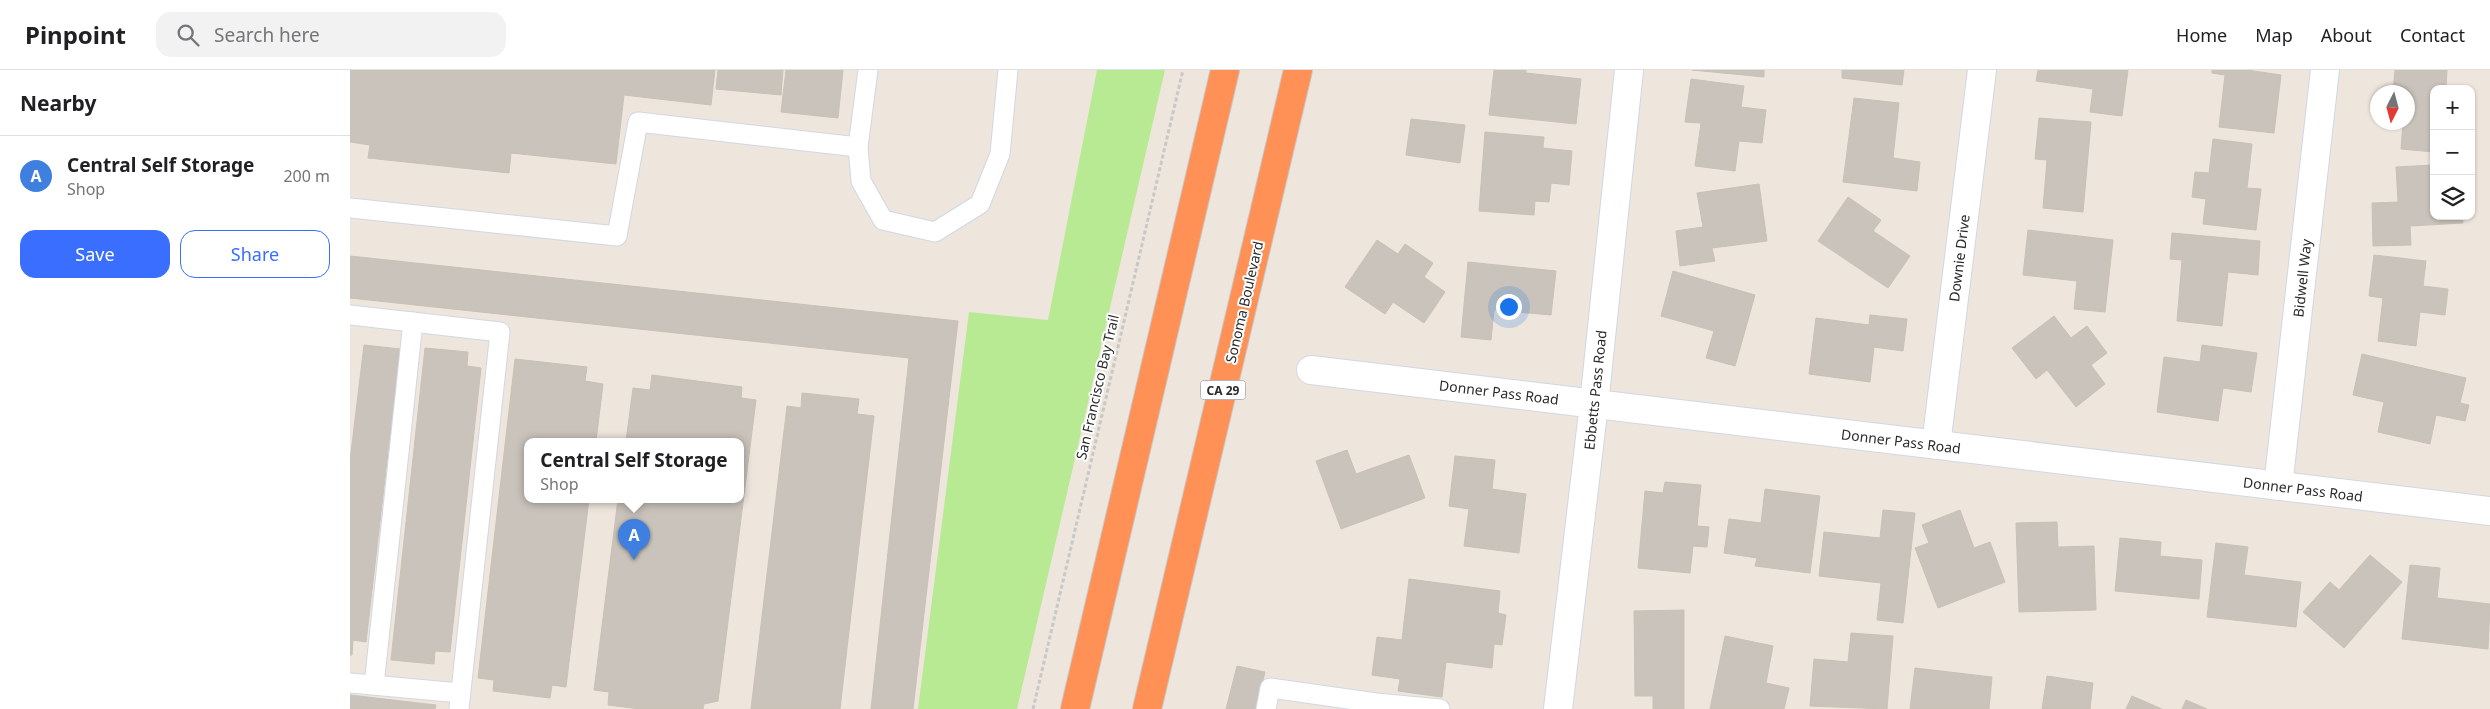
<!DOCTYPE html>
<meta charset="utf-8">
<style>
body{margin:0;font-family:"Noto Sans",sans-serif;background:#f2f2f2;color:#202124}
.controls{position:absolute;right:15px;top:15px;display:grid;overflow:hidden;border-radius:10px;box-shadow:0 1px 4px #0004}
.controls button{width:45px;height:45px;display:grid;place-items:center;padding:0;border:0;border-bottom:1px solid #e0e0e0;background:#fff;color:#202124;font:25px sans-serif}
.compass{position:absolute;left:2020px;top:15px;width:45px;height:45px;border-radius:50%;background:#fff;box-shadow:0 1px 4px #0004;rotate:186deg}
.you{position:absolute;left:1158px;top:236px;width:18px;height:18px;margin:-12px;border:4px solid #fff;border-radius:50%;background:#1a73e8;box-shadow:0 0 0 8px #1a73e833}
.badge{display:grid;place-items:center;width:32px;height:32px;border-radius:50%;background:#396eff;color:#fff;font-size:16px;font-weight:700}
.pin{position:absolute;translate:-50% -41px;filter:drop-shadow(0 1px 2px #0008)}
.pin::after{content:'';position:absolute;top:26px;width:18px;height:15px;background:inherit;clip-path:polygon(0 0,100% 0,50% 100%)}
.popup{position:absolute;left:174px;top:368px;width:220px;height:65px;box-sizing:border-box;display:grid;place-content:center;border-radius:10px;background:#fff;filter:drop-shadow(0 1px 4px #0005);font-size:16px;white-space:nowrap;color:#757577}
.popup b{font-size:19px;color:#202124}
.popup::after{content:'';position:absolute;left:50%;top:100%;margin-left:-10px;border:10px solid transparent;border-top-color:#fff}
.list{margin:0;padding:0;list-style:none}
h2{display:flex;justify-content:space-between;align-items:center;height:65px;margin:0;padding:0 20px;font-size:21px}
h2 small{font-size:16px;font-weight:400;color:#757577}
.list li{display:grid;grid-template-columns:32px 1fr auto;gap:15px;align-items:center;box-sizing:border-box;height:80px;padding:0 20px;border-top:1px solid #e0e0e0}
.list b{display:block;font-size:19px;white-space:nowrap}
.list p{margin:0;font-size:16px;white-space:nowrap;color:#757577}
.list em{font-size:16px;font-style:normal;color:#757577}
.actions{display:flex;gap:10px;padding:15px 20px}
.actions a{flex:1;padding:11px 0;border:1px solid #396eff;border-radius:15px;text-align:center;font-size:18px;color:#396eff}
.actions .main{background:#396eff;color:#fff}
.icon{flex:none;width:28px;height:28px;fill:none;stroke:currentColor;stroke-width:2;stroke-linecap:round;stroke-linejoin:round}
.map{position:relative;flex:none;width:2140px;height:639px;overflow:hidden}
header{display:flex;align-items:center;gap:30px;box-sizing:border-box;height:70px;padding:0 25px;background:#fff;border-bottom:1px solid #e0e0e0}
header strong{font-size:24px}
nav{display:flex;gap:28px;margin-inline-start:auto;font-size:18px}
.search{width:350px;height:45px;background:#f2f2f2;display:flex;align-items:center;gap:12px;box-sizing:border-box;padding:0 18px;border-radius:15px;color:#757577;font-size:19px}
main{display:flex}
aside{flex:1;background:#fff}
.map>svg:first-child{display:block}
.green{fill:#b8ea93}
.building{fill:#c9c3bb;stroke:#cac1b5}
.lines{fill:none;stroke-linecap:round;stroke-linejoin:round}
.lane-casing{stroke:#d1d7e5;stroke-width:21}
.street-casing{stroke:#d1d7e5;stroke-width:30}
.highway-casing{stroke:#c8c8c8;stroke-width:30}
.path{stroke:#c8c8c8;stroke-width:3;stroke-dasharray:4 2.5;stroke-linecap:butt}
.lane{stroke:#fff;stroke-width:19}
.street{stroke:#fff;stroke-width:28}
.highway{stroke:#ff9157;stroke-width:28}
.labels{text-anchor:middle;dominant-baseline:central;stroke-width:4;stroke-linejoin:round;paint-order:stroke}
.shield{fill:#fff;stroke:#6b6b6b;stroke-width:1}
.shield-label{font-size:12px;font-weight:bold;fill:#2b2b2b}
.street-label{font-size:14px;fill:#2b2b2b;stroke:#fff}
</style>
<header>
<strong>Pinpoint</strong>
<div class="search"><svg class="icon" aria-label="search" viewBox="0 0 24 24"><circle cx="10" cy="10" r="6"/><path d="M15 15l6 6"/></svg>Search here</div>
<nav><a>Home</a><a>Map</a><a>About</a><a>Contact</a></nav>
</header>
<main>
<aside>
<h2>Nearby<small></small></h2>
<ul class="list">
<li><span class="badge" style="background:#3f7fe0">A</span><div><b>Central Self Storage</b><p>Shop</p></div><em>200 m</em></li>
</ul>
<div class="actions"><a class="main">Save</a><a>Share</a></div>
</aside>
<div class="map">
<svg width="2140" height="639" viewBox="0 0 2140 639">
<rect width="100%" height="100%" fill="#eee5dc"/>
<!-- green -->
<polygon class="green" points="747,0 815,0 667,639 568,639 619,242 698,250"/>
<!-- building -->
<g class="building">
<polygon points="0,0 365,0 361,35 274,25 266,94 161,83 159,103 18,88 20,75 0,72"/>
<polygon points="368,0 433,0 431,25 366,19"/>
<polygon points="436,0 493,0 488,48 431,42"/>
<polygon points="1144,0 1176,0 1176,3 1231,9 1226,54 1139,45"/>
<polygon points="1342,0 1414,0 1414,7"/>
<polygon points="1492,0 1554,0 1552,15 1492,8"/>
<polygon points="1688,0 1778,0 1772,46 1740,42 1743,19 1686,11"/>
<polygon points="1862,0 1897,0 1931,5 1924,63 1869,57 1875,5 1862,3"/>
<polygon points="2045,0 2097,0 2096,18 2110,19 2084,19 2084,82 2051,79 2053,52 2058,52 2058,22 2043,22"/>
<polygon points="1341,9 1394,16 1391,37 1416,40 1412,73 1389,71 1385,101 1345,96 1351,53 1335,52"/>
<polygon points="1504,28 1549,33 1543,88 1570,92 1567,121 1493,112"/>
<polygon points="1689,48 1741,52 1733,142 1693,138 1697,90 1685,89"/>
<polygon points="1061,49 1115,55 1110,93 1056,85"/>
<polygon points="1135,62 1194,67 1193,78 1222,81 1219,115 1201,113 1199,132 1185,131 1184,145 1129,141"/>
<polygon points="1863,69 1902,74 1897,118 1911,119 1906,160 1853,154 1856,129 1842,127 1845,102 1859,103"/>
<polygon points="2084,95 2084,146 2112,146 2113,153 2060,156 2061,175 2023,176 2022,133 2048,132 2046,97"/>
<polygon points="1409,114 1417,171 1362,178 1365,191 1330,196 1326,161 1353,157 1347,123"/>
<polygon points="1498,127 1531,150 1523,161 1560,186 1538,218 1468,171"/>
<polygon points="1678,160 1763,170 1755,242 1724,239 1727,211 1673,205"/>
<polygon points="1822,163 1910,171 1908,205 1878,202 1872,256 1827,251 1832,190 1820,189"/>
<polygon points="1027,170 1048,184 1055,174 1083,193 1074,207 1095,222 1074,253 1043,232 1035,244 995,217"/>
<polygon points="2024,185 2076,191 2073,216 2098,219 2095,245 2070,242 2066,276 2028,271 2033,228 2019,226"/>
<polygon points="0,186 608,251 563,639 521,639 559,288 0,228"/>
<polygon points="1118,192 1206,201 1201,245 1144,240 1141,270 1111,267"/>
<polygon points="1323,201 1405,225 1385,296 1356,288 1364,261 1311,246"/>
<polygon points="1520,245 1557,249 1553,281 1524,277 1520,312 1459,304 1466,248 1519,255"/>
<polygon points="1704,246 1721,268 1737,256 1757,283 1741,295 1755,314 1726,337 1697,300 1686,309 1662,278"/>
<polygon points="14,275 50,279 16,572 3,570 2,585 0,585 0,391"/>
<polygon points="1852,275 1907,283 1901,322 1873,318 1868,351 1807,342 1814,287 1850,292"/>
<polygon points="75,278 118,282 117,296 131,298 100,582 85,581 84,594 41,590"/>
<polygon points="2012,284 2116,308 2110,333 2119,335 2115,351 2086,345 2080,374 2028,362 2034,332 2003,325"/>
<polygon points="165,289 237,297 235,311 253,314 246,371 178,371 178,429 239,429 216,617 202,615 200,628 143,621 144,610 128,608"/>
<polygon points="302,305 392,317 391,328 406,330 368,631 354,634 353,639 290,639 258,635 259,622 244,620 268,429 390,429 390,371 276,371 283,318 300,320"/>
<polygon points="452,323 509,329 507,344 524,346 490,639 401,639 437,336 451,338"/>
<polygon points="997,380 1006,404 1059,385 1075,428 991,459 966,391"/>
<polygon points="1105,386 1145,390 1142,419 1176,424 1169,483 1114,476 1119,439 1099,436"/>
<polygon points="1315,412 1351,415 1347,456 1359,457 1357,477 1343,476 1340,503 1288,498 1295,421 1313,423"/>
<polygon points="1415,419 1470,426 1460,503 1405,496 1407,488 1374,483 1379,449 1411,453"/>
<polygon points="1533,440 1565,443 1553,553 1527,550 1531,513 1469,506 1474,462 1530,468"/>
<polygon points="1610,440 1624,478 1640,472 1655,512 1588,538 1565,478 1579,473 1572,455"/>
<polygon points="1707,452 1708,477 1744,476 1746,540 1669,542 1666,453"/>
<polygon points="1770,468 1811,472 1810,486 1852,490 1849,529 1765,521"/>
<polygon points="1866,473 1898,477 1894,505 1951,512 1946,557 1857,547"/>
<polygon points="2020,485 2052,512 1994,578 1953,542 1980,512 1989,520"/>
<polygon points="2060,495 2090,498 2087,528 2140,534 2138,579 2052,569"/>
<polygon points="1059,509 1150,521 1148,543 1156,545 1152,575 1144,574 1142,598 1096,592 1092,627 1048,621 1050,609 1022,605 1027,567 1052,570"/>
<polygon points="1334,540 1334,639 1303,639 1303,626 1285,626 1284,541"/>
<polygon points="1501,563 1543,566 1537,639 1460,636 1464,589 1498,592"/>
<polygon points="1375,566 1423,576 1416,613 1439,618 1434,639 1360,639"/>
<polygon points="887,596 915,602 906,639 876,639"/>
<polygon points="1565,598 1642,607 1639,639 1560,639"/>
<polygon points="1697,606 1743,613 1740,639 1692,639"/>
<polygon points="0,625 86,635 85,639 0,639"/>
<polygon points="1782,626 1812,639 1776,639"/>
<polygon points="1836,630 1857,639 1832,639"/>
</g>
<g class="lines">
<!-- lane casing -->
<g class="lane-casing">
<g id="lane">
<polyline points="518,0 508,77 511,111 533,150 585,162 630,134 650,84 658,0"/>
<polyline points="0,138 267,166 288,52 508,77"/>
<polyline points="0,245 150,262 109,639"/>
<polyline points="0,613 110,623"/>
<polyline points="24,615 63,252"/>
<polyline points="916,639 920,618 1026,633 1090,639"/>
</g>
</g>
<!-- street casing -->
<g class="street-casing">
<g id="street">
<polyline points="961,300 2140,441"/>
<polyline points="1586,375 1632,0"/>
<polyline points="1928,416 1975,0"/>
<polyline points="1208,639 1244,334 1279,0"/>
</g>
</g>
<!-- highway casing -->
<g class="highway-casing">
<g id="highway">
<polyline points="725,639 875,0"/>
<polyline points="797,639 948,0"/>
</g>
</g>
<!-- path -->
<polyline class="path" points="683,639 833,0"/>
<!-- lane -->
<use href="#lane" class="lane"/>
<!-- street -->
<use href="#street" class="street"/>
<!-- highway -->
<use href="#highway" class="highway"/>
</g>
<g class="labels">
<!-- shield labels -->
<rect class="shield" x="850.5" y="310.5" width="45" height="19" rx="4"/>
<g class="shield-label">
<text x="873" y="320">CA 29</text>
</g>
<!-- street labels -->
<g class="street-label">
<text transform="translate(1609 188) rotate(-83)">Downie Drive</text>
<text transform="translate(1952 208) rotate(-84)">Bidwell Way</text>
<text transform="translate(894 232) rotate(-77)">Sonoma Boulevard</text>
<text transform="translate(747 317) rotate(-77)">San Francisco Bay Trail</text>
<text transform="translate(1245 320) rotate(-84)">Ebbetts Pass Road</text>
<text transform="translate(1149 322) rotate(7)">Donner Pass Road</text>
<text transform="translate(1551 371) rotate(7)">Donner Pass Road</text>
<text transform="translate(1953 419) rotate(7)">Donner Pass Road</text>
</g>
</g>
</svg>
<div class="controls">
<button>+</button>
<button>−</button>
<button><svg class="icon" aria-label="layers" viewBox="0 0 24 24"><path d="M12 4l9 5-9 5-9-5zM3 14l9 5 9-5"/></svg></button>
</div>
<svg class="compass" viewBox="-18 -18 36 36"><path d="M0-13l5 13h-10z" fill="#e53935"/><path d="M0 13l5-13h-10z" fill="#757577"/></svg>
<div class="you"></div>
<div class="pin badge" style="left:284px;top:490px;background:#3f7fe0">A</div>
<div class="popup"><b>Central Self Storage</b>Shop</div>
</div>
</main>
